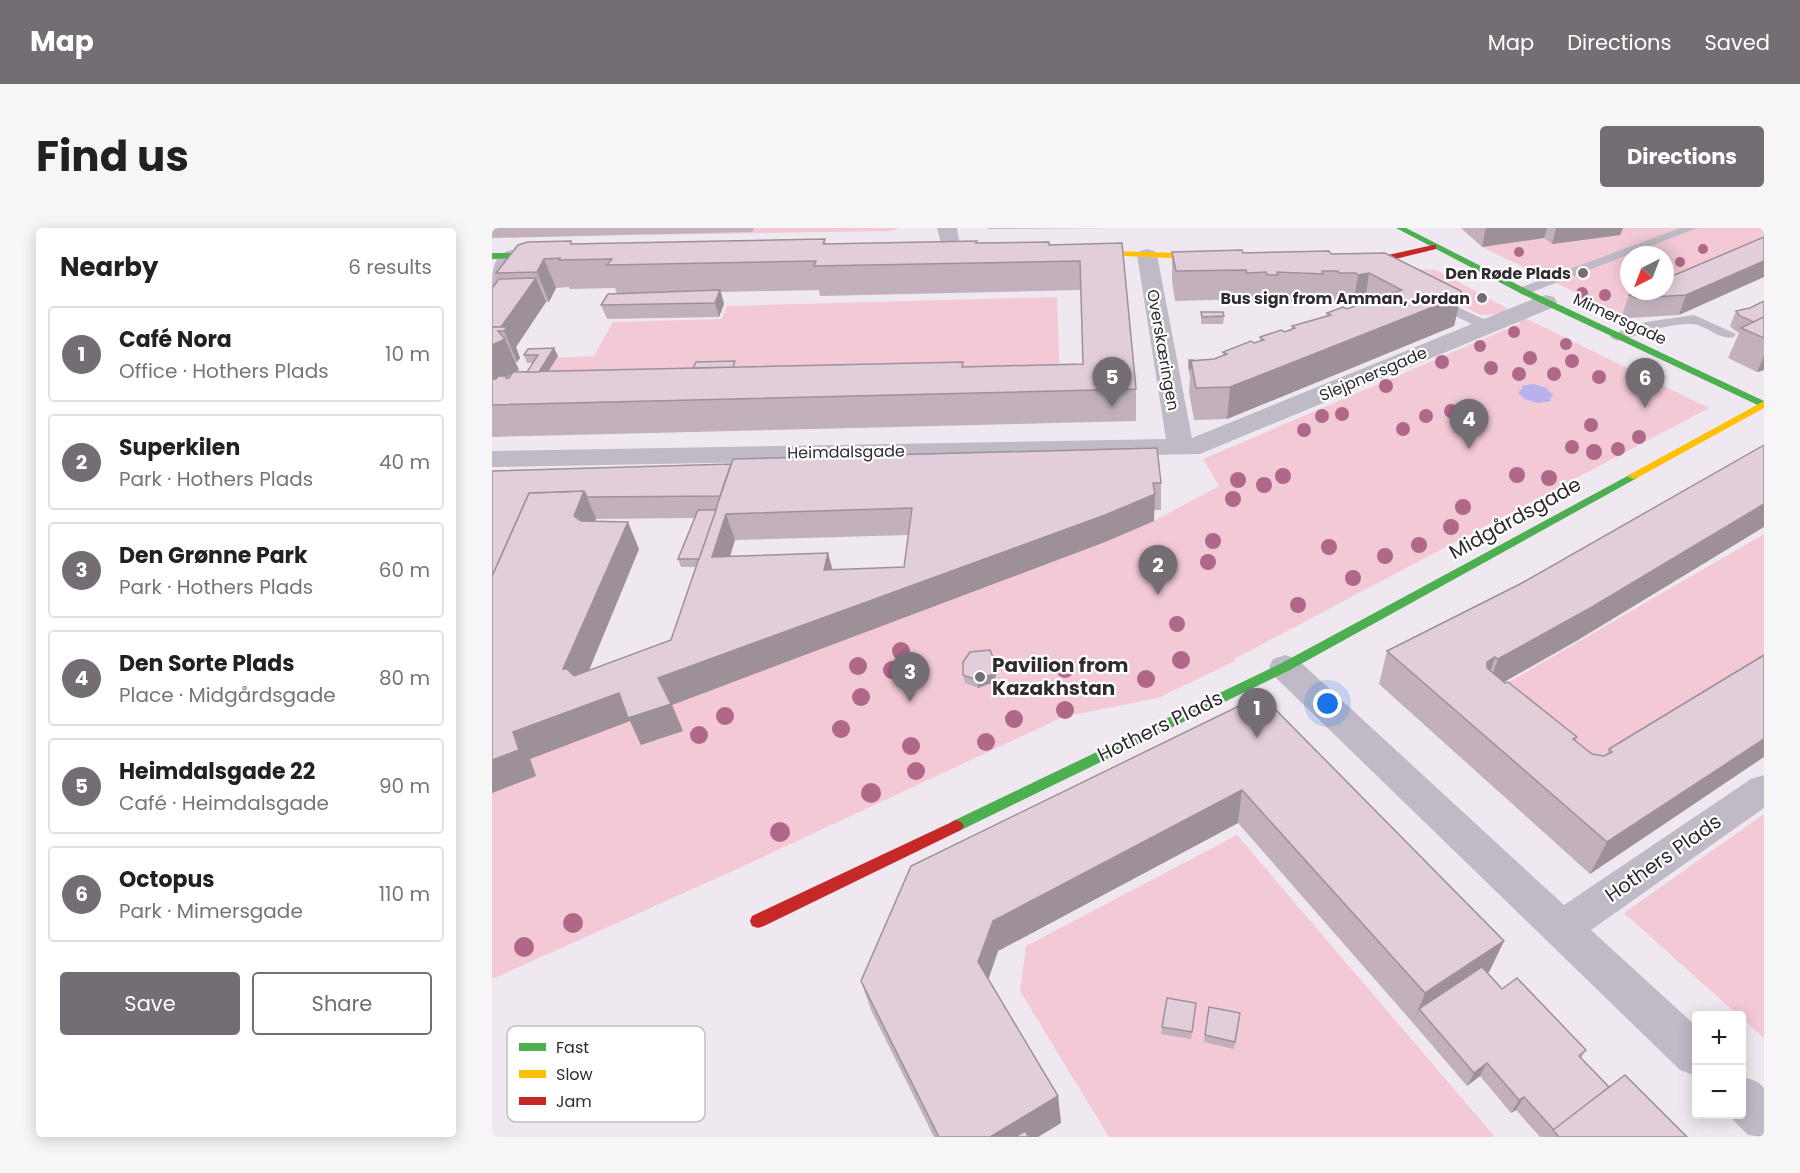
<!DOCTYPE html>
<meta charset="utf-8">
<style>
body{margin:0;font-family:Poppins,sans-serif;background:#f6f6f6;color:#202124}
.controls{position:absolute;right:18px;bottom:18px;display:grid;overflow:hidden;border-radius:6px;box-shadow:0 3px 15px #0003}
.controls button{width:54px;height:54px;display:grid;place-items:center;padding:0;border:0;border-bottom:2px solid #e0e0e0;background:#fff;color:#202124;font:30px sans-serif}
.compass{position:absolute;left:1128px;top:18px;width:54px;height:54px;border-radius:50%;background:#fff;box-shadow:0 3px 15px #0003;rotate:222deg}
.you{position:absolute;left:836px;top:476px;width:21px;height:21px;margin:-15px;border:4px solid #fff;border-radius:50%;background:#1a73e8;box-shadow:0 0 0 9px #1a73e833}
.badge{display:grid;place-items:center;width:39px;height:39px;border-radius:50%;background:#746d74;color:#fff;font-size:20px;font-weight:700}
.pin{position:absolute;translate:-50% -50px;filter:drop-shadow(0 2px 3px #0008)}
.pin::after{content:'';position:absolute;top:32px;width:21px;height:18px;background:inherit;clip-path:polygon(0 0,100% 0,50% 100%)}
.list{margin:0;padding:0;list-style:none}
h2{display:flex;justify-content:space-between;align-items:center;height:78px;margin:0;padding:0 24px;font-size:26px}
h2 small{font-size:20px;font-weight:400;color:#757577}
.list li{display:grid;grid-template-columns:39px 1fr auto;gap:18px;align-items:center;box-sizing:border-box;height:96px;margin:0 12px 12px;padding:0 12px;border:2px solid #e0e0e0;border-radius:6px}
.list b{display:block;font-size:22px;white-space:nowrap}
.list p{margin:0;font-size:20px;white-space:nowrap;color:#757577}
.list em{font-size:20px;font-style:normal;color:#757577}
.actions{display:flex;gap:12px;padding:18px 24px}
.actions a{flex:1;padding:14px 0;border:2px solid #746d74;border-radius:6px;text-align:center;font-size:21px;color:#746d74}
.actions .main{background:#746d74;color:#fff}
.map{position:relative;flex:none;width:1272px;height:909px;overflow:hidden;border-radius:6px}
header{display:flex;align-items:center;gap:36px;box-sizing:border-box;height:84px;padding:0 30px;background:#746d74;color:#fff}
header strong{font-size:28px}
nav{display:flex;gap:33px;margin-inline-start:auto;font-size:21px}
.intro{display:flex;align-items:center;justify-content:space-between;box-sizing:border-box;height:144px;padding:0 36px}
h1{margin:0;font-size:42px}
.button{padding:15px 27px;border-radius:6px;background:#746d74;color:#fff;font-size:21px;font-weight:700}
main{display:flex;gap:36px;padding:0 36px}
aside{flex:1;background:#fff;border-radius:6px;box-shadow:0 3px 15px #0003}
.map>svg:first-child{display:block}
.green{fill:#f2c9d4;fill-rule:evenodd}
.water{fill:#b7b1ee}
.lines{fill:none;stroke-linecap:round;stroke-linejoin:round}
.lane{fill:#c0bac6;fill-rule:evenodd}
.street{fill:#c0bac6;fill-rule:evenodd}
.fast{fill:#4caf50;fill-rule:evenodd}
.slow{fill:#ffc107;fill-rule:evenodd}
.jam{fill:#c62828;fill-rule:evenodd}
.tree{fill:#b06889}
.wall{fill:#c2b1bc;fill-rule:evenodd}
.shaded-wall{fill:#9e9099}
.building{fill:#e2cedb;stroke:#9e9099;stroke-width:1.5;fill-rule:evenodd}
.poi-dot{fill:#746d74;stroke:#fff;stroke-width:2}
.labels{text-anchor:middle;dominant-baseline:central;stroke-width:4.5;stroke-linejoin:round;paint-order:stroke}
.far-poi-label{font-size:16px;font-weight:bold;fill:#312b31;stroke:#fff;text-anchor:end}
.far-street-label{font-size:16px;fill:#312b31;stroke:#fff}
.street-label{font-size:20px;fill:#312b31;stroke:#fff}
.poi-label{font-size:20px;font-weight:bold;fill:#312b31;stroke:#fff;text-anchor:start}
.key{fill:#fff;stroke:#c1bfc1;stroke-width:1.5}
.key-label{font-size:16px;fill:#312b31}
</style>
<header>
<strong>Map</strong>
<nav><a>Map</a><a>Directions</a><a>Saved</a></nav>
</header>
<div class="intro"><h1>Find us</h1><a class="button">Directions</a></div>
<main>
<aside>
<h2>Nearby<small>6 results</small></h2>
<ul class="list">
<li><span class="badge">1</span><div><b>Café Nora</b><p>Office · Hothers Plads</p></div><em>10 m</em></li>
<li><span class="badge">2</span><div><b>Superkilen</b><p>Park · Hothers Plads</p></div><em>40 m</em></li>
<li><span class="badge">3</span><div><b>Den Grønne Park</b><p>Park · Hothers Plads</p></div><em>60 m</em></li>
<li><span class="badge">4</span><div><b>Den Sorte Plads</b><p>Place · Midgårdsgade</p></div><em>80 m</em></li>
<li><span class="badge">5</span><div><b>Heimdalsgade 22</b><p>Café · Heimdalsgade</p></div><em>90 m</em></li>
<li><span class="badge">6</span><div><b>Octopus</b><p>Park · Mimersgade</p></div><em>110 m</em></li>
</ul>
<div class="actions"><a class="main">Save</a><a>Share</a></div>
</aside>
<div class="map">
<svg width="1272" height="909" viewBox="0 0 1272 909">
<rect width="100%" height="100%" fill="#f0e8f0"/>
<!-- green -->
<g class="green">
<polygon points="159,0 406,0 400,3 155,7"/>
<path d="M1131,0H1272V25L1130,87L990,19L1052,10L1060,16ZM1137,27H1173V63H1137Z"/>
<polygon points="927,41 944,42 1037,92 1217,180 742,431 743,433 666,470 571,489 245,641 0,751 0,565 38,531 140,492 150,517 191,503 179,477 662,293 727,258 711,231 1029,95 1012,86 989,87 948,67 889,48"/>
<polygon points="565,69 568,154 34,167 57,130 102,128 121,94 230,91 235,78"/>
<polygon points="1272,306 1272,437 1095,553 991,469"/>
<polygon points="1272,586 1272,810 1250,790 1250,788 1246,787 1132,685"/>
<polygon points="745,607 1003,909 617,909 528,763 534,718"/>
</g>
<!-- water -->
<polygon class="water" points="1041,156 1055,160 1057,164 1062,167 1058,170 1059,173 1046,175 1032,171 1026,164 1030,161 1030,158"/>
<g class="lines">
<!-- lane -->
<g class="lane">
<polygon points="1188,0 1205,0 1035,66 1031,67 1025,63 1027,60"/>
<polygon points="944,69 1000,95 1002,98 1000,101 990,101 939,76 938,73"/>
<path d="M1202,87L1244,106L1242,109C1226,113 1213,95 1198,96C1171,96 1150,107 1125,113L1118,109L1120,106L1154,94Z"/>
</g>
<!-- street -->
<g class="street">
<polygon points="445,0 465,0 468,18 465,22 451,22"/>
<polygon points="655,21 662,23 665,27 700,210 1046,69 1054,67 1062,69 1065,74 1062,79 708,226 0,239 0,223 674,211 645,27 648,23"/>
<path d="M19,22L26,24L29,28L7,56L0,58C0,43 1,26 19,22Z"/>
<polygon points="793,427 805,431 1072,677 1259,551 1272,547 1272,580 1099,702 1204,798 1204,848 1188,842 781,447 777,439 781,431"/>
<polygon points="1250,848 1266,854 1272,860 1272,909 1256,907 1235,886 1250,886"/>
</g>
<!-- fast -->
<g class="fast">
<polygon points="904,0 914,0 1034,61 1272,173 1272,180 1028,65"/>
<polygon points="0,25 61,25 65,27 61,29 0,31"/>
<polygon points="1141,245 1147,248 1145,250 798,442 469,602 464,604 459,602 456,598 459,594 788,436"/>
</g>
<!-- slow -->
<g class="slow">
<polygon points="584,22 724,26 728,29 724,32 587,26 583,24"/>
<polygon points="1272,173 1272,180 1145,250 1141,251 1135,248"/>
</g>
<!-- jam -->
<g class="jam">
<polygon points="941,17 944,17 944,21 887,35 856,36 852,33 856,30 887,29"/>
<polygon points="464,592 469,594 472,598 469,602 272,698 266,700 260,698 258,693 260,688"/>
</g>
</g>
<!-- trees -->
<g class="tree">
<circle cx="1211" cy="21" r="5"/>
<circle cx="1027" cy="24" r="5"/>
<circle cx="1188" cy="34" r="5"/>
<circle cx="1090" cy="65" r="6"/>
<circle cx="1113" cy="67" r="6"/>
<circle cx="1022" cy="104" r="6"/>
<circle cx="1074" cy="116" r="6"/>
<circle cx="988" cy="118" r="6"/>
<circle cx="1038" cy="130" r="7"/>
<circle cx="1080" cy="133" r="7"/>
<circle cx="950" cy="134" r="7"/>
<circle cx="999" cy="140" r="7"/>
<circle cx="1027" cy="146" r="7"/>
<circle cx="1062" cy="146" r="7"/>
<circle cx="1107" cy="149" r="7"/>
<circle cx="894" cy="158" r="7"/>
<circle cx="959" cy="183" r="7"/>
<circle cx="850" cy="186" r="7"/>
<circle cx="830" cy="188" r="7"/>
<circle cx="934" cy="188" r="7"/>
<circle cx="1099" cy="197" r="7"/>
<circle cx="911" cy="201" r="7"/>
<circle cx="812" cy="202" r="7"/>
<circle cx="1147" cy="209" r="7"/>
<circle cx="1080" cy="219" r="7"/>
<circle cx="1126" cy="221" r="7"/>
<circle cx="1102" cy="224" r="8"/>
<circle cx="1025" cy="247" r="8"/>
<circle cx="791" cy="248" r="8"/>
<circle cx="1057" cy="250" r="8"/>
<circle cx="746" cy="252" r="8"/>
<circle cx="772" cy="257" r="8"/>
<circle cx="741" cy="271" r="8"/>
<circle cx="971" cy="279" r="8"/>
<circle cx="959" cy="299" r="8"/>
<circle cx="721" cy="313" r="8"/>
<circle cx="927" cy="317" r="8"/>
<circle cx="837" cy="319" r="8"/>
<circle cx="893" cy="328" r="8"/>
<circle cx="716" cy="334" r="8"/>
<circle cx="861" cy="350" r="8"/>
<circle cx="806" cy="377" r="8"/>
<circle cx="685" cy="396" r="8"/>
<circle cx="409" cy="423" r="9"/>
<circle cx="689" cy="432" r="9"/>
<circle cx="366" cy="438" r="9"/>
<circle cx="573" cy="441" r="9"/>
<circle cx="400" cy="442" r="9"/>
<circle cx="654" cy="451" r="9"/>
<circle cx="369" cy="469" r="9"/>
<circle cx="573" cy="482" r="9"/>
<circle cx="233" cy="488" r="9"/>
<circle cx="522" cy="491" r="9"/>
<circle cx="349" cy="501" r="9"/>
<circle cx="207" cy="507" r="9"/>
<circle cx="494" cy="514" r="9"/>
<circle cx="419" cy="518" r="9"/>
<circle cx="424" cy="543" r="9"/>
<circle cx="379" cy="565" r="10"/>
<circle cx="288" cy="604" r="10"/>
<circle cx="81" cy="695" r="10"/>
<circle cx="32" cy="719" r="10"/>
</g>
<!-- wall -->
<g class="wall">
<polygon points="0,0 262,0 260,4 0,10"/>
<polygon points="496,0 623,0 496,1"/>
<polygon points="969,0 1131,0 1128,7 1060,16 1052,10 990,19"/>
<polygon points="1272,9 1187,87 1137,90 1130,87 1137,67"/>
<path d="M333,11L334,16L485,15L558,17L630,15L644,161V193L0,209V60L6,52L4,45L81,16ZM77,59L78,61L123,60L125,66L109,77L115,91L227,89L232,76L229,64L327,62L328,68L589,62L591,136L471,139V134L56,144L66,128L36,121L32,127L35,135H41L35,144H21L27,142L23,134H25L28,130L24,119L54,74H57L64,60Z"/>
<polygon points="680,24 839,26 969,68 962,98 735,191 702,192 697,164 698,149 696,139 697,132 702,132 722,131 731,127 731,124 762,115 768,113 768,109 793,104 799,102 800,98 834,88 835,85 855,81 861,79 861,77 860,74 842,75 841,72 828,73 827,75 783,74 783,76 772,76 771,74 752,74 752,71 683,73 680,53"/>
<polygon points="1272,73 1272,142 1265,144 1236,130 1247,105 1242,102 1238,98 1244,83 1258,80"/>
<polygon points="709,84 732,88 731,96 709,96"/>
<path d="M0,243L669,255V282H662V293L613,314L180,477L191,503L149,517L138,493L38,531L44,548L0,565ZM203,290L186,331L189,339H204L179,412L97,442L147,321L103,294L104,291ZM416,307L412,339L340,342L336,325L238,328L243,312Z"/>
<polygon points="1030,355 1086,412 1012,454 1085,509 1083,513 1100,526 1112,528 1115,526 1117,521 1272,427 1098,646 887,456 895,423"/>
<polygon points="504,436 505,444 502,454 486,460 473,455 471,447"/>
<polygon points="753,475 1012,713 997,744 995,745 1010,761 1094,822 1089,830 1117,859 1195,909 1048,909 1024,882 1019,885 988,848 975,858 921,795 746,595 506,723 496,752 566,868 569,895 546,909 442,909 379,782 369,753"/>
<polygon points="704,775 699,811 669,806 670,799"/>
<polygon points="748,785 742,821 712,814 713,807"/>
</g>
<!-- shaded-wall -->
<g class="shaded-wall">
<polygon points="994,0 1055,0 1052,10 990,19"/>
<polygon points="1064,0 1131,0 1128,7 1060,16"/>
<polygon points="52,31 64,60 57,74 45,44"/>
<polygon points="1272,33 1272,49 1187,87 1194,67"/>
<polygon points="877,45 873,74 862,75 861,77 866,47"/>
<polygon points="44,50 54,74 24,119 28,130 25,134 12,103 6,103"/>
<polygon points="228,62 232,76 227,89 223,75"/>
<polygon points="969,68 962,98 735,191 738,159"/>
<polygon points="13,111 27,142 12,149 6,162 0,149 0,117"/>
<polygon points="62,120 66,128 47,158 43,150"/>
<polygon points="1272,128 1272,142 1265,144"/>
<polygon points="92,263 104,290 95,315 82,288"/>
<polygon points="663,266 662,293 613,314 180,477 191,503 149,517 138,493 38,531 44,548 0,565 0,532 21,504"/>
<polygon points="1272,276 1272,299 1086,412 994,464 1006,431"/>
<polygon points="234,286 243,312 229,356 219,330"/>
<polygon points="136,294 147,321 86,469 71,441"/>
<polygon points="336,325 343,351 332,342"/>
<polygon points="1003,429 992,463 995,434"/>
<polygon points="504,436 505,444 502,454 486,460 485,452"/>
<polygon points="1272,511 1272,529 1098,646 1115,614"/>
<polygon points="750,562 746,595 506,723 492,764 486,734 501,693"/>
<polygon points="1012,713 997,744 932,787 927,781 921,795 933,765"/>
<polygon points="995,835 988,848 975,858 982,845"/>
<polygon points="566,868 569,895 546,909 498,909"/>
<polygon points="1032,869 1024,882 1019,885 1027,872"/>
</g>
<!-- building -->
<g class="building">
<polygon points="1272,9 1272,33 1194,67 1144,70 1137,67 1145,63 1173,63 1173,51"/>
<polygon points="333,11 331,16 485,13 484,15 557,14 557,17 630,15 644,161 0,177 0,151 4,151 6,148 15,148 14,150 17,150 21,144 471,134 470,139 591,136 588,33 322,38 324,33 115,37 120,31 67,32 68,30 52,31 45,44 4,45 26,17 36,14 79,13 79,16"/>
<polygon points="750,22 751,25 837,23 839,26 893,25 969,63 969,68 738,159 704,160 699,133 722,131 735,126 731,124 759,113 762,115 772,112 768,109 789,102 793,104 803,100 800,98 839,87 835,85 851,79 855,81 866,77 862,75 881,68 884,70 910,62 877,45 866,47 864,45 847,45 846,43 830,43 831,46 785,44 786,47 775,47 774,44 755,45 754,42 684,43 680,24"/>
<polygon points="44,50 9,99 0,99 0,60 7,51"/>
<polygon points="228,62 223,75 109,77 116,66"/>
<polygon points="1272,73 1272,89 1262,94 1248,88 1244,83 1258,80"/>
<polygon points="709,84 731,84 732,88 710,89"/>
<polygon points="1272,89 1272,110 1249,100"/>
<polygon points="0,99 15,99 12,103 6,103 13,111 0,117"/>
<polygon points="62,120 47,144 35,144 46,127 32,127 36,121"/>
<polygon points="697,132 702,132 699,133 698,142"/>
<polygon points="243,133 241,139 201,140 204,134"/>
<polygon points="1272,217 1272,276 1100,379 1006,431 1003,429 995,434 995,440 1013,455 1016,454 1085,509 1081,511 1100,526 1112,528 1120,524 1117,521 1272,427 1272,511 1115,614 895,423 1030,355"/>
<path d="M665,220L669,255H661L663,266L613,287L166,450L179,476L136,490L127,465L21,504L27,522L0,532V348L37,265L92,263L82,288L89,293L136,294L71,441H75L82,448L179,412L241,231ZM420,280L412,339L332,342L336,325L220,329L234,286Z"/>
<polygon points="239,236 228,268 95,269 92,263 37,265 0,348 0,243"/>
<polygon points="206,282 224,282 207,331 186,331"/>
<polygon points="498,422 504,436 501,446 485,452 471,447 471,434 478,424"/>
<polygon points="753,475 780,478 1012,713 933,765 750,562 501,693 486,734 566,868 498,909 447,909 369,753 419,638"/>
<polygon points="990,739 1010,761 1025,750 1094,822 1087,828 1117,859 1062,902 1032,869 1027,872 995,835 982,845 927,781"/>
<polygon points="675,770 704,775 700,804 670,799"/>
<polygon points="717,779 748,785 743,814 713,807"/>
<polygon points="1133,847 1195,909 1067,909 1061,902"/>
<polygon points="533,903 537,909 523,909"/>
</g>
<!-- markers -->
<g class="poi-dot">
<circle cx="1091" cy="45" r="6"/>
<circle cx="990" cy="70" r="6"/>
<circle cx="488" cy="449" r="6"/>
</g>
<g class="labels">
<!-- far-poi labels -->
<g class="far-poi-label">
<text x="1079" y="45">Den Røde Plads</text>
<text x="978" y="70">Bus sign from Amman, Jordan</text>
</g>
<!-- far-street labels -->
<g class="far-street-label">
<text transform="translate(1128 91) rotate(25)">Mimersgade</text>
<text transform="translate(671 122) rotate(80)">Overskæringen</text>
<text transform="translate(881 146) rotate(-23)">Slejpnersgade</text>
<text transform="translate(354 224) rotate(-1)">Heimdalsgade</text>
</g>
<!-- street labels -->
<g class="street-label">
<text transform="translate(1023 290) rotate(-29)">Midgårdsgade</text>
<text transform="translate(668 498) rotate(-26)">Hothers Plads</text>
<text transform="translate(1171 630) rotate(-35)">Hothers Plads</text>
</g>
<!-- poi labels -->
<g class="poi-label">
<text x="500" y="437">Pavilion from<tspan x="500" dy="23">Kazakhstan</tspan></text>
</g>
</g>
<!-- legend -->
<rect x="15" y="798" width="198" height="96" rx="9" class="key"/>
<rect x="27" y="815" width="27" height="8" fill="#4caf50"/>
<rect x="27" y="842" width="27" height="8" fill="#ffc107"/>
<rect x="27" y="869" width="27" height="8" fill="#c62828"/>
<g class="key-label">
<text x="64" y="825">Fast</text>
<text x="64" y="852">Slow</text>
<text x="64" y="879">Jam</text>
</g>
</svg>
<div class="controls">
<button>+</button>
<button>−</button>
</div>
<svg class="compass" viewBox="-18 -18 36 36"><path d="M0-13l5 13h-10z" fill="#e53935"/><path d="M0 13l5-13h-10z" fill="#757577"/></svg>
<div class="you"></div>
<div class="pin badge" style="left:765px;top:510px">1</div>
<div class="pin badge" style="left:666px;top:367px">2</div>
<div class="pin badge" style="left:418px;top:474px">3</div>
<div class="pin badge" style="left:977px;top:221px">4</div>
<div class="pin badge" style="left:620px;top:179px">5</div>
<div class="pin badge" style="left:1153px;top:180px">6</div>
</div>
</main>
